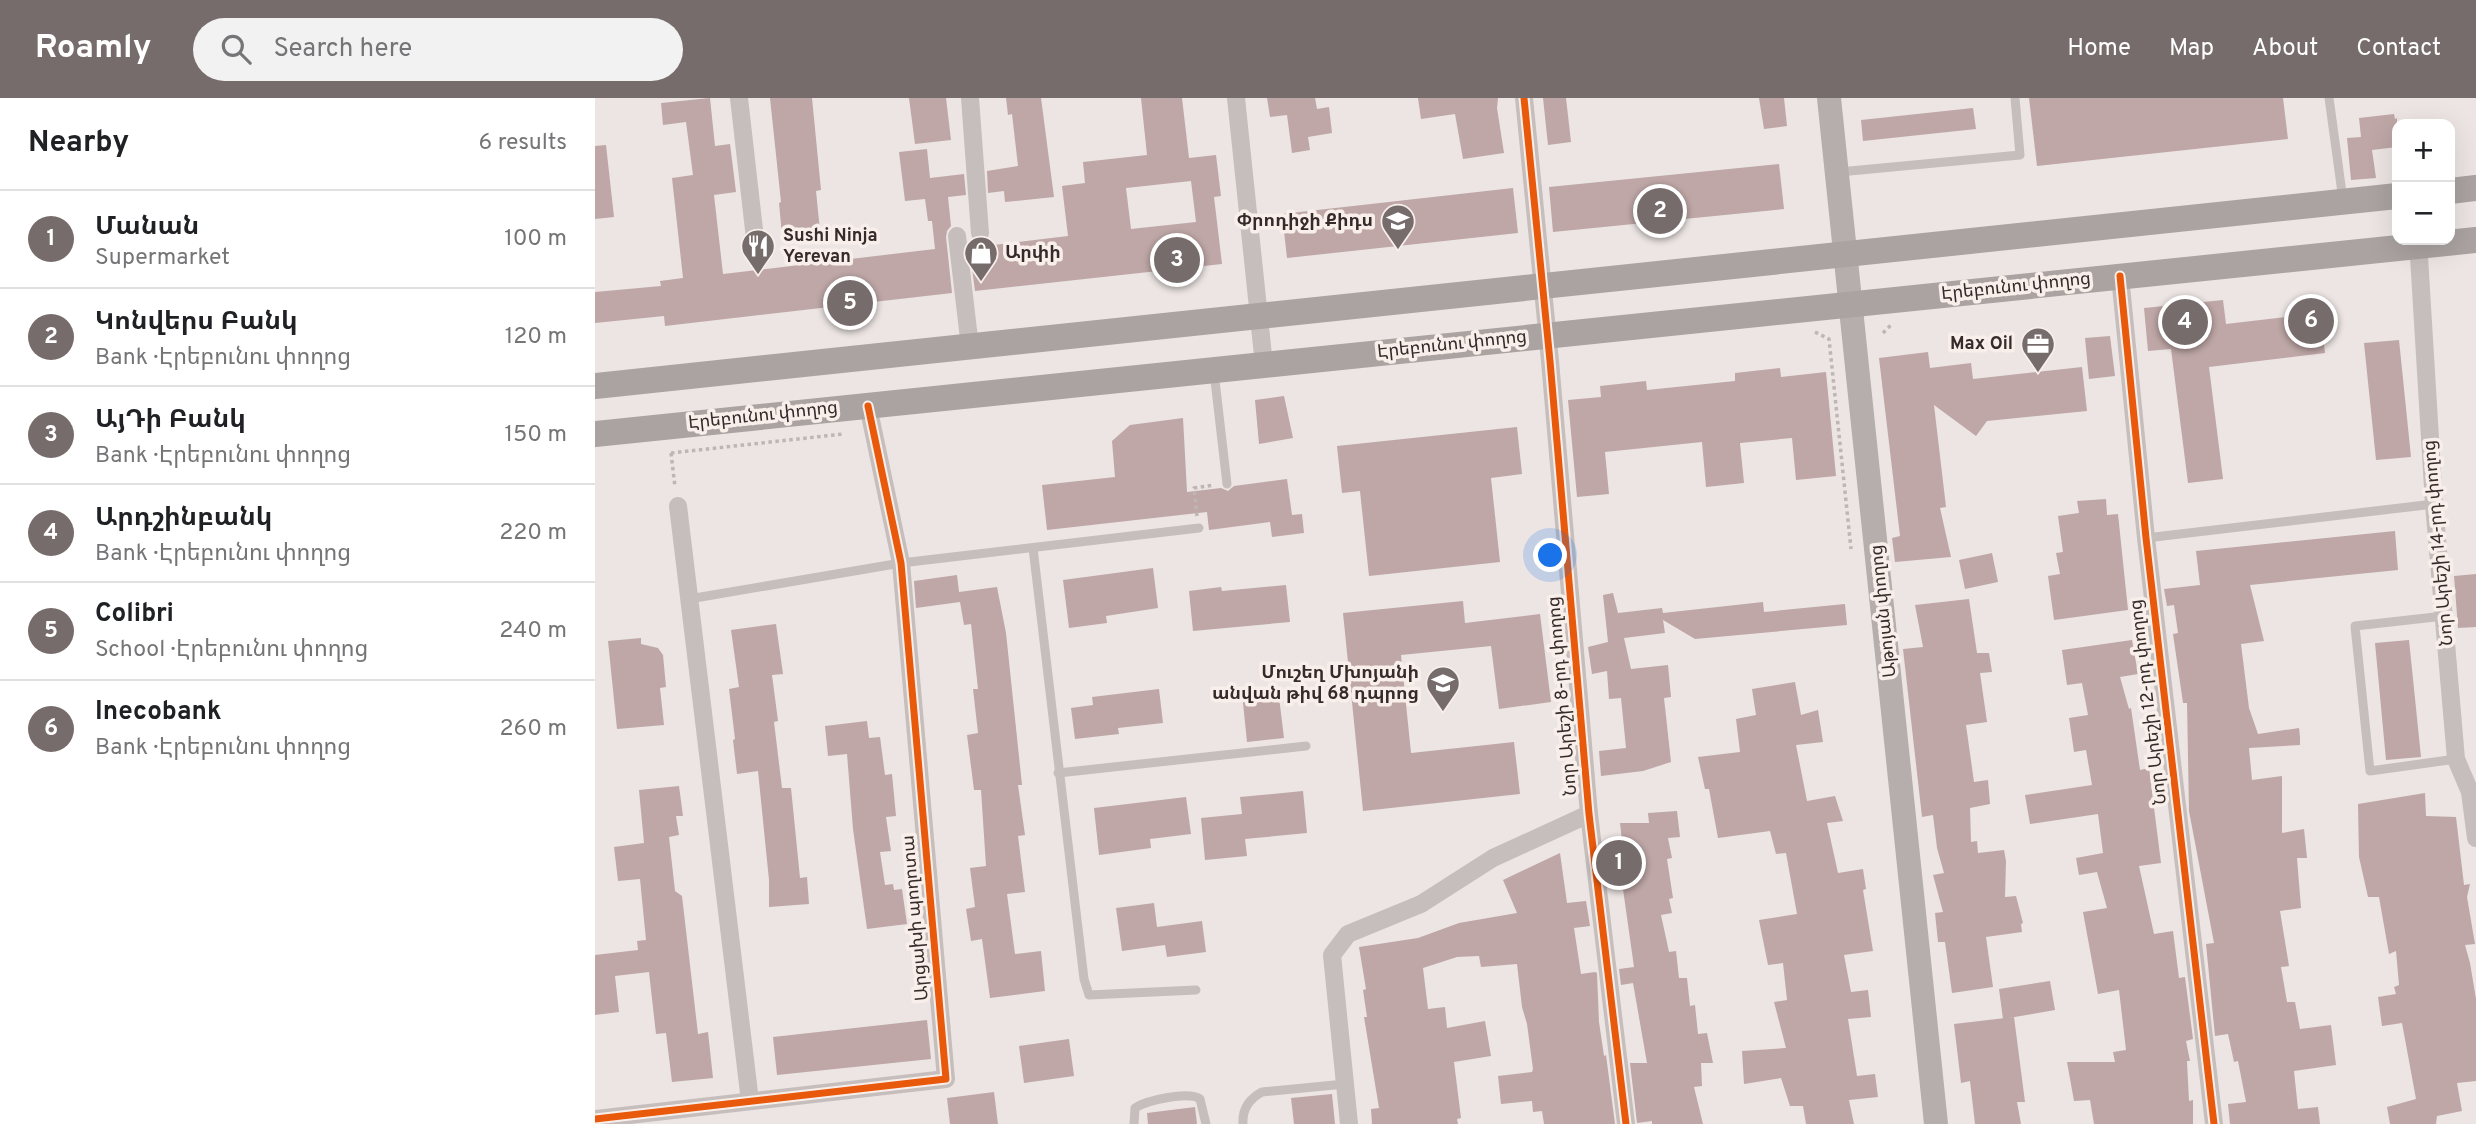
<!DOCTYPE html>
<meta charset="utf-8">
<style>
body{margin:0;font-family:Overpass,"Noto Sans Armenian",sans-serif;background:#f2f2f2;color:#202124}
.controls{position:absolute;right:21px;top:21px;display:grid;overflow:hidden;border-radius:14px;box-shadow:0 7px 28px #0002}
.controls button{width:63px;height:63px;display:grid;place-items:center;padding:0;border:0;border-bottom:2px solid #e0e0e0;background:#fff;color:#202124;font:35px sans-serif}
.you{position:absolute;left:956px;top:458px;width:24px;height:24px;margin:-18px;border:5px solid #fff;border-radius:50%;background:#1a73e8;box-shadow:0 0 0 10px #1a73e833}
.badge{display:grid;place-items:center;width:46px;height:46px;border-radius:50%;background:#766c6b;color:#fff;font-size:23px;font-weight:700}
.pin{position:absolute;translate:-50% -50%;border:4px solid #fff;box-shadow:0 2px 7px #0006}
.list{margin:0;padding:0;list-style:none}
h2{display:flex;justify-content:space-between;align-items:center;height:91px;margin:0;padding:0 28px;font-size:30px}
h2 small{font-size:23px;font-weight:400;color:#757577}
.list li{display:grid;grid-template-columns:46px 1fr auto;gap:21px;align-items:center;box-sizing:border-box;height:98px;padding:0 28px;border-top:2px solid #e0e0e0}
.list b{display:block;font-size:26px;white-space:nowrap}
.list p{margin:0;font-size:23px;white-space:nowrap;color:#757577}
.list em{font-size:23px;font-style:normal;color:#757577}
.icon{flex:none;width:38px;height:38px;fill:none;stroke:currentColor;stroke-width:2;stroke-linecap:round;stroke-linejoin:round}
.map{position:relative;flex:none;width:1881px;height:1026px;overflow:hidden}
header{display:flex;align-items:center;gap:42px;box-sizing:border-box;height:98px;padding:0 35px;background:#766c6b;color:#fff}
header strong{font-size:33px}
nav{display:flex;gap:38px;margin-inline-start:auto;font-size:24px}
.search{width:490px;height:63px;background:#f2f2f2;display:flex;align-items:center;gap:18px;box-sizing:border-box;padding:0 24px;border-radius:38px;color:#757577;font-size:26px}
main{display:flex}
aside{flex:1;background:#fff}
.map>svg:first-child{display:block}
.building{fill:#bea7a6;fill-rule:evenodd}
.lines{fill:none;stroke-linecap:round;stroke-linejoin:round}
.path{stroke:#beb6b4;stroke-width:3.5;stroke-dasharray:3.5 3.5;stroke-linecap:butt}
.service{stroke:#c5bebc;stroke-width:9}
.minor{stroke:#c5bebc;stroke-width:18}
.secondary{stroke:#b6aeac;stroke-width:24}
.primary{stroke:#aaa3a1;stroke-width:26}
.cycleway-casing{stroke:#f8efeb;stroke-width:11}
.cycleway{stroke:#e8590c;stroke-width:7}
.labels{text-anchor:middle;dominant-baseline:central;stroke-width:7;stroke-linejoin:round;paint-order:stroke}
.poi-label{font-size:18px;font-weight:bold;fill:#362b2a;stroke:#f8efeb;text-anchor:end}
.street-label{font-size:18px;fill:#362b2a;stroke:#f8efeb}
</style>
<header>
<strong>Roamly</strong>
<div class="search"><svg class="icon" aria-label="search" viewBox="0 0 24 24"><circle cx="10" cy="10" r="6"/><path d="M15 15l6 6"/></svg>Search here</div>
<nav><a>Home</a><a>Map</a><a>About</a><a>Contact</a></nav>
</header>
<main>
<aside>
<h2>Nearby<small>6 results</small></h2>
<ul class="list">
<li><span class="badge">1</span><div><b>Մանան</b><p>Supermarket</p></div><em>100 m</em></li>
<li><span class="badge">2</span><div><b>Կոնվերս Բանկ</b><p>Bank · Էրեբունու փողոց</p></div><em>120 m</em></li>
<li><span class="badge">3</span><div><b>ԱյԴի Բանկ</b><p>Bank · Էրեբունու փողոց</p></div><em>150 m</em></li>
<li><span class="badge">4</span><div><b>Արդշինբանկ</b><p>Bank · Էրեբունու փողոց</p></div><em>220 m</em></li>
<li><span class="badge">5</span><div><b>Colibri</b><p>School · Էրեբունու փողոց</p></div><em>240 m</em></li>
<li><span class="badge">6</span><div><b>Inecobank</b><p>Bank · Էրեբունու փողոց</p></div><em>260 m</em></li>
</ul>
</aside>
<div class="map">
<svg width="1881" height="1026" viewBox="0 0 1881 1026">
<rect width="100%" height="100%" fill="#ece5e3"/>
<!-- building -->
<g class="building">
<polygon points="115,0 120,48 135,46 141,94 119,97 128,176 340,151 337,123 333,123 330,101 310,103 304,54 332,51 335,80 369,76 371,97 353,99 356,128 352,133 351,139 357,195 70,228 69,218 0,225 0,194 66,188 65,183 88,180 77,80 98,77 91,24 68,27 66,5"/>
<polygon points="175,0 217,0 226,92 221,93 225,133 187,137 184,105 186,104"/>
<polygon points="314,0 351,0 356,42 320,46"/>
<polygon points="411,0 446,0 459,99 410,104 409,93 393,95 392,73 423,68 417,16 413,17"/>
<path d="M546,0H587L594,60L621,57L626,98L619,99L627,166L380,193L375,155L391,153V148L473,138L467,88L490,85L488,64L552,57ZM596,83L601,124L536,131L531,90Z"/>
<polygon points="672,0 720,0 722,11 734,9 737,35 713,39 715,52 697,55 692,17 675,19"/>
<polygon points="823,0 903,0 902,10 909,55 868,61 860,16 826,21"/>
<polygon points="948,0 971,0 976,44 953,47"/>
<polygon points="1164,0 1189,0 1192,28 1169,31"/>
<polygon points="1434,0 1688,0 1693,41 1442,68"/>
<polygon points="1378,10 1381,31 1268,43 1266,22"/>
<polygon points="1799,16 1800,21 1802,20 1802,49 1777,52 1781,80 1756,82 1752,40 1766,39 1764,20"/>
<polygon points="11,47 19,119 0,121 0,48"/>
<polygon points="1184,66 1189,111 958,134 954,89"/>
<polygon points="918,90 923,135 692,160 687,116"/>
<polygon points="1628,202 1631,226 1725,215 1730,255 1614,269 1628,381 1593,385 1576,251 1553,253 1549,210"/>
<polygon points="1515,238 1520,278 1494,281 1490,240"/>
<polygon points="1804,242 1816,359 1781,362 1769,245"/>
<polygon points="1333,254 1335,270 1376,265 1378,281 1487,269 1492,313 1392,323 1381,338 1339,307 1351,409 1345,410 1356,459 1300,464 1297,440 1305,438 1284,260"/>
<polygon points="1185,270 1186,279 1231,274 1241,378 1201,382 1197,340 1145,345 1149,385 1111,389 1107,344 1010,354 1014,396 982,399 973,302 1006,299 1005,288 1051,283 1052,292 1140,283 1140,275"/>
<polygon points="689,298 698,340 664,346 660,302"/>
<polygon points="588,320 592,394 626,390 633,393 639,388 692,381 697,417 707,416 709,435 677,439 675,424 614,432 612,414 452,432 447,387 520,379 517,343 535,327"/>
<polygon points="922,329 927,376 896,380 905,464 774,478 765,393 747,395 742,348"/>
<polygon points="1511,401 1512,417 1523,416 1533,512 1459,522 1453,478 1465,476 1461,455 1468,454 1463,418 1484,415 1482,403"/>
<polygon points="1800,433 1803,472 1655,487 1669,543 1646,546 1654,610 1663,636 1704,630 1705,639 1705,647 1654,650 1657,682 1687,678 1687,735 1709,731 1712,760 1702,760 1706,810 1685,813 1694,868 1686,869 1692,904 1700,904 1705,931 1736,927 1741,967 1699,973 1703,1011 1723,1009 1725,1026 1635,1026 1633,1006 1651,1004 1643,963 1639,964 1633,936 1620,938 1611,846 1619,845 1594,713 1592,605 1588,605 1578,536 1583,535 1579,507 1572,508 1569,491 1605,487 1601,453"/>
<polygon points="1397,455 1403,484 1370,491 1364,462"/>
<polygon points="558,470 563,510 511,518 512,525 474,530 468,482"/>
<polygon points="1881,476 1881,529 1863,530 1859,478"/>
<polygon points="362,477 364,494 402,489 411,535 427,687 423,687 430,737 423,738 430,794 412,796 420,856 446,853 450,893 395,900 387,841 376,843 371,811 380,809 375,770 391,768 386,692 379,692 372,637 383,635 378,591 383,591 376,526 369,527 365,504 321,510 319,483"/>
<polygon points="691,487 695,524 598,533 594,493 626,489 627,493"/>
<polygon points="1018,495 1023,515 1067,510 1068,515 1168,504 1169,514 1250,506 1252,527 1100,541 1068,522 1070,535 1029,540 1036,571 1073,567 1076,599 1069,600 1076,664 1048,673 1006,678 1004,653 1031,650 1026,600 1014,601 1012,573 997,576 993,549 1013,544 1008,497"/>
<polygon points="1374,501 1382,555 1394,555 1397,574 1385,575 1392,624 1371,627 1379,684 1393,682 1395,706 1375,710 1376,744 1382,743 1383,755 1409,752 1411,763 1410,799 1421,798 1428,825 1426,826 1427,834 1391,839 1398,889 1357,895 1350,844 1343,844 1340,815 1348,814 1338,777 1349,775 1342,750 1338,717 1327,719 1308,551 1328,549 1320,507"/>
<polygon points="868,503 870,525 945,516 956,604 904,611 896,548 806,557 816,655 919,644 925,696 768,713 748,515"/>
<polygon points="181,526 188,576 177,577 183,623 179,624 187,690 196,690 205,780 212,779 214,806 174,809 174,782 163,673 142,676 138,642 140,641 134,591 144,589 136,532"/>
<polygon points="46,540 46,546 63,550 68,557 71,589 65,590 69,627 22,631 13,543"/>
<polygon points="1537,542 1543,576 1525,579 1534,611 1536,610 1545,672 1554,670 1566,765 1544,768 1559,836 1578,833 1584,880 1590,879 1598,941 1591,943 1595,963 1592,963 1594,1003 1598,1002 1598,1026 1499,1026 1495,1002 1479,1003 1472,964 1520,964 1518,954 1531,952 1524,892 1503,896 1488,814 1512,810 1502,774 1484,777 1481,760 1508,755 1503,716 1435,726 1430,697 1497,687 1491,652 1479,654 1474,620 1493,617 1487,585 1472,587 1467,552"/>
<polygon points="1814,542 1826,659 1791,662 1780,545"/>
<polygon points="1200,584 1206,617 1223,612 1228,644 1201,647 1212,703 1240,698 1248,723 1232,725 1243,775 1268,771 1271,791 1268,792 1278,853 1249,857 1256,894 1273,892 1276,919 1253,921 1262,978 1280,976 1283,999 1254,1002 1259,1026 1211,1026 1208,1008 1195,1008 1186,980 1149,986 1147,953 1191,950 1179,904 1192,902 1188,865 1173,867 1164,822 1202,816 1191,755 1181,756 1175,733 1123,740 1114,691 1110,691 1103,659 1145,654 1141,621 1161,617 1157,591"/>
<polygon points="564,591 568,625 523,630 524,636 480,641 476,610 498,607 497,599"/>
<polygon points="683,591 689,640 652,644 647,595"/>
<polygon points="272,623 274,640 285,639 290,677 297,676 301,718 291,719 296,753 285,754 290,787 298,786 299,792 307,791 312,826 272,831 258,731 252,656 233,658 230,628"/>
<polygon points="84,688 88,718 81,718 84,737 74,739 80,793 87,798 103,936 113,934 118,980 77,984 71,935 61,936 54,874 20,878 24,914 0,917 0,857 43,852 42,843 51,842 45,781 23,783 19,749 49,745 44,692"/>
<polygon points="708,693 712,735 650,741 652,758 610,762 606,720 647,716 645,699"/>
<polygon points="1830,695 1831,718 1861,719 1869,787 1875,786 1872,799 1880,846 1870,847 1875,865 1881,901 1881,983 1862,985 1867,1013 1842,1018 1841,1026 1795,1026 1792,1009 1821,1001 1807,925 1787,928 1783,899 1801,896 1799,889 1804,887 1801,853 1794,856 1784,799 1773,799 1764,759 1763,706"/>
<polygon points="591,699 596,736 555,741 556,750 504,757 499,710"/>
<polygon points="1082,713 1085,739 1073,740 1077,760 1072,761 1078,800 1074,801 1077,815 1066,817 1074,854 1081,853 1084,880 1092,880 1095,908 1100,907 1103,936 1112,935 1118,965 1106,965 1107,988 1099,989 1108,1026 1057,1026 1057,1023 1042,1025 1035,965 1052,965 1038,885 1026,887 1024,871 1039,869 1025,770 1030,769 1025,725 1054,725 1053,715"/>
<polygon points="965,755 972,805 991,803 995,828 979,830 986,876 1000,874 1002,875 1004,924 1009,958 1011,957 1020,1026 949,1026 947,1013 938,1014 937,1003 906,1006 903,978 937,974 938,971 932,926 927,909 922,866 886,869 884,858 862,859 828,870 833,911 850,909 852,930 890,923 896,958 859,964 866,1020 862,1021 863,1026 777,1026 776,1011 784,1010 769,919 772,919 768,892 771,891 764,849 823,840 864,825 922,815 908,782"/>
<polygon points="559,805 562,829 607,823 611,854 572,859 570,847 527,853 521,810"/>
<polygon points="1455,883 1460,912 1408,921 1404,891"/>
<polygon points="1419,919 1430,1004 1422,1004 1426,1026 1380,1026 1375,983 1366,985 1359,926"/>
<polygon points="332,922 336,961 182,977 178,939"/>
<polygon points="474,941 479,978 429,985 424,948"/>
<polygon points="399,994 403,1026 355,1026 352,1000"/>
<polygon points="737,996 740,1026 699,1026 696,1000"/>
<polygon points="600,1009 602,1026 553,1026 552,1015"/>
</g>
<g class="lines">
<!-- path -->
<g class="path">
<polyline points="1220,234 1234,241 1256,451"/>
<polyline points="1288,235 1296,227"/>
<polyline points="76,355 248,336"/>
<polyline points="76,355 80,389"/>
<polyline points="602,418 599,390 619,387"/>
</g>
<!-- service -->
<g class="service">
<polyline points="1734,0 1748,102"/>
<polyline points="1244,74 1425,57 1420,0"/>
<polyline points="619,274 632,386"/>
<polyline points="1551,440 1839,406"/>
<polyline points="438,450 489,881 494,897 601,892"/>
<polyline points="94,501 306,465 604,430"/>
<polyline points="1849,518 1760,528 1775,673 1861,661"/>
<polyline points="463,675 711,648"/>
<path d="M539,1026L540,1010C552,1002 594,993 605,1001L611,1026"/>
<path d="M648,1026C647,1011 654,1001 667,994L750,986"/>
</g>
<!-- minor -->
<g class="minor">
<polyline points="144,0 162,158"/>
<polyline points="375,0 385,135"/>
<polyline points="641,0 669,267"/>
<polyline points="929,0 955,263 994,716 1031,1026"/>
<polyline points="362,138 375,249"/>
<polyline points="1823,142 1839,406 1861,661 1875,694 1881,740"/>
<polyline points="1525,178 1551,440 1619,1026"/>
<polyline points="83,408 155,1003"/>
<polyline points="0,1021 351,981 306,465 273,308"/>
<polyline points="754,1026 737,857 753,836 826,806 898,760 994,716"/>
</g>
<!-- secondary -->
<polyline class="secondary" points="1234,0 1341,1026"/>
<!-- primary -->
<g class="primary">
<polyline points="1855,93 1881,90"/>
<polyline points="0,288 1802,98"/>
<polyline points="0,336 1881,142"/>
</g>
<!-- cycleway casing -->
<g class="cycleway-casing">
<g id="cycleway">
<polyline points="929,0 955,263 994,716 1031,1026"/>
<polyline points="1525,178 1551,440 1619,1026"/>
<polyline points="0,1021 351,981 306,465 273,308"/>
</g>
</g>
<!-- cycleway -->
<use href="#cycleway" class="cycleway"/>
</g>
<!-- icons -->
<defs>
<g id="school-pin" transform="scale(1.75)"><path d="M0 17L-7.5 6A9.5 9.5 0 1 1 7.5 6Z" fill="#766c6b" stroke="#f8efeb"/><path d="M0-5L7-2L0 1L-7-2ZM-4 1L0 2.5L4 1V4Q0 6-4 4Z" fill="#fff"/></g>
<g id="restaurant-pin" transform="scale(1.75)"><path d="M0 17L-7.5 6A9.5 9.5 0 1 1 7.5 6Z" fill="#766c6b" stroke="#f8efeb"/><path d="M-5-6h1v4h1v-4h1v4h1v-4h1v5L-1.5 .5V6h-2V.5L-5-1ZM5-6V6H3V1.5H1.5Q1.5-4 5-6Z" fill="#fff"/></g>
<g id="shop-pin" transform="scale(1.75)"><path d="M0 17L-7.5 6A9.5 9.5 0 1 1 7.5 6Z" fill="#766c6b" stroke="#f8efeb"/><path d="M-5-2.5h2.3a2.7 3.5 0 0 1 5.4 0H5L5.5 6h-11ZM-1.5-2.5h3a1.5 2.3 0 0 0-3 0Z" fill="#fff"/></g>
<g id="office-pin" transform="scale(1.75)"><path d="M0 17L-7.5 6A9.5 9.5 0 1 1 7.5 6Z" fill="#766c6b" stroke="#f8efeb"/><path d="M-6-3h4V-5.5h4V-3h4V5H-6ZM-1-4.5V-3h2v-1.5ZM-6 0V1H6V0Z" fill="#fff"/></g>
</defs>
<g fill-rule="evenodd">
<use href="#school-pin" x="803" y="123"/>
<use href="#restaurant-pin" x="163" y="148"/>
<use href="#shop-pin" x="386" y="155"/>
<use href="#office-pin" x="1443" y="246"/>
<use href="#school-pin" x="848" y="585"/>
</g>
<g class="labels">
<!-- poi labels -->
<g class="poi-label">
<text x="778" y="123">Փրոդիջի Քիդս</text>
<text x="188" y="138" text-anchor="start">Sushi Ninja<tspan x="188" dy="21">Yerevan</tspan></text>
<text x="410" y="155" text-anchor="start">Արփի</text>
<text x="1418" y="246">Max Oil</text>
<text x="824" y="575">Մուշեղ Մխոյանի<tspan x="824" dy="21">անվան թիվ 68 դպրոց</tspan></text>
</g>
<!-- street labels -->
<g class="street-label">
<text transform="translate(1421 189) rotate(-6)">Էրեբունու փողոց</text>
<text transform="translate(857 247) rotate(-6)">Էրեբունու փողոց</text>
<text transform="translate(168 318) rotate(-6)">Էրեբունու փողոց</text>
<text transform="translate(1844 445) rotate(-95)">Նոր Արեշի 14-րդ փողոց</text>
<text transform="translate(1289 513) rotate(-96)">Աթոյան փողոց</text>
<text transform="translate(968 598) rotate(-95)">Նոր Արեշի 8-րդ փողոց</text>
<text transform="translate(1554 604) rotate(-97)">Նոր Արեշի 12-րդ փողոց</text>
<text transform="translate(321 820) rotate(-95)">Արցախի պողոտա</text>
</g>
</g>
</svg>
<div class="controls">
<button>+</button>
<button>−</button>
</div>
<div class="you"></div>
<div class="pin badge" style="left:1024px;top:765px">1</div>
<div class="pin badge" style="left:1065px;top:113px">2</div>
<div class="pin badge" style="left:582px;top:162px">3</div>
<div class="pin badge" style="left:1590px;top:224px">4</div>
<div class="pin badge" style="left:255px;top:205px">5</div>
<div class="pin badge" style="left:1716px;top:223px">6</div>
</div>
</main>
